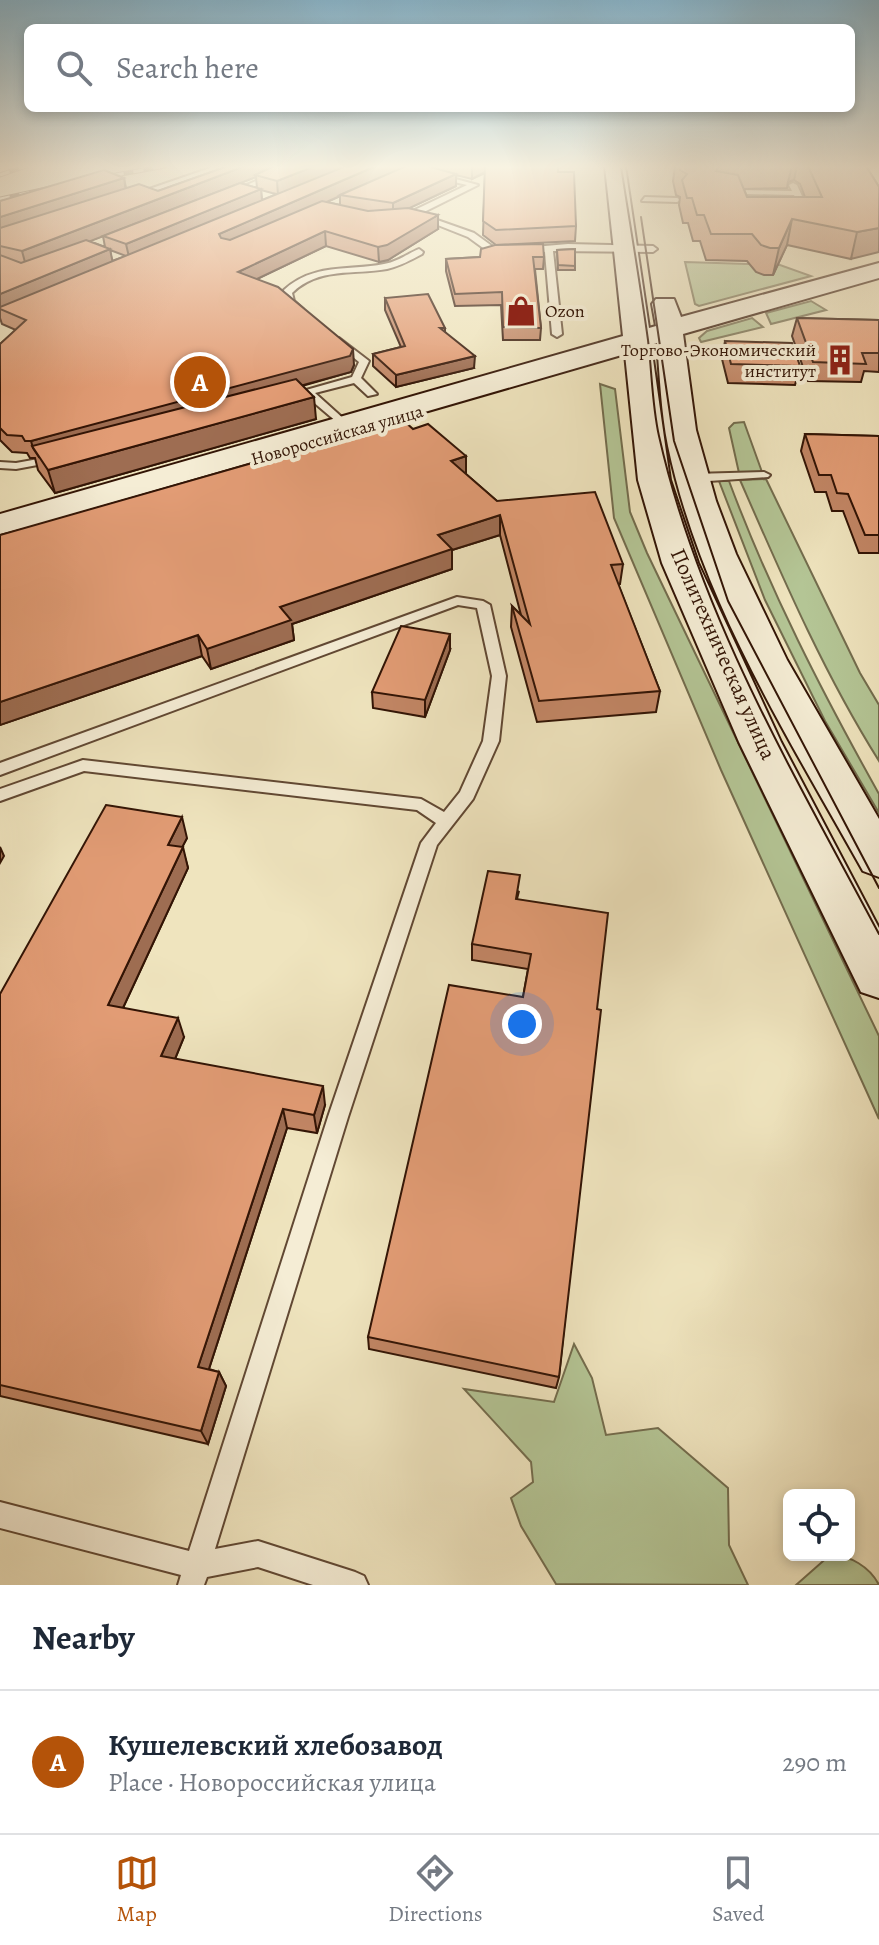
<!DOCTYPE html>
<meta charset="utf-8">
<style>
body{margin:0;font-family:Alegreya,serif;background:#f2f2f3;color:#1f2937}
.controls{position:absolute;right:24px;bottom:24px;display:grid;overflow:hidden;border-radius:12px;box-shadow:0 4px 12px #0003}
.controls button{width:72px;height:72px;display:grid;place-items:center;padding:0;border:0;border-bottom:2px solid #e0e1e3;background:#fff;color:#1f2937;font:40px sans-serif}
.you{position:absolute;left:522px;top:1024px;width:28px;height:28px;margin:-20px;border:6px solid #fff;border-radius:50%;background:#1a73e8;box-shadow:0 0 0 12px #1a73e833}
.badge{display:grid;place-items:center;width:52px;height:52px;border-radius:50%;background:#b45309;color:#fff;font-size:26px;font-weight:700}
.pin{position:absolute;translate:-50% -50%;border:4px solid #fff;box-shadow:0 2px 8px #0006}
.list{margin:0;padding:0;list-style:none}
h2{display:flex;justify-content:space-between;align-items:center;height:104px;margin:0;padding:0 32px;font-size:34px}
h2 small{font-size:26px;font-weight:400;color:#747a83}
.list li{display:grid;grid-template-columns:52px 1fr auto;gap:24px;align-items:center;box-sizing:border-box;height:144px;padding:0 32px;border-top:2px solid #e0e1e3}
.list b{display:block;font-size:30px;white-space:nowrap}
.list p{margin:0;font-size:26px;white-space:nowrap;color:#747a83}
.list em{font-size:26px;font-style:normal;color:#747a83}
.icon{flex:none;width:44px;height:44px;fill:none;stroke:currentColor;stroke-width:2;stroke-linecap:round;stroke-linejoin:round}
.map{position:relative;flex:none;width:879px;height:1585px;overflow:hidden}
.search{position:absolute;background:#fff;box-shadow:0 4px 12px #0003;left:24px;right:24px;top:24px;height:88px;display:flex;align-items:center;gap:20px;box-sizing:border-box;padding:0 28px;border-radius:12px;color:#747a83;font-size:30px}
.sheet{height:248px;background:#fff}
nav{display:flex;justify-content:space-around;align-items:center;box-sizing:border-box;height:112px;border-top:2px solid #e0e1e3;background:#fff;font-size:22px;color:#747a83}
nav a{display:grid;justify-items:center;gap:4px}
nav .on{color:#b45309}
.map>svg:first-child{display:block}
.green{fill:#b4c595;stroke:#736c4d;stroke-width:2}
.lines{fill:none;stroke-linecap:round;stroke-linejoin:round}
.lane-casing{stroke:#614833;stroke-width:4}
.secondary-casing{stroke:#321405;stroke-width:4}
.lane{fill:#f5edd5;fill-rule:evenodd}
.secondary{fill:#f5edd5;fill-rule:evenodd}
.tram{stroke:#321405;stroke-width:2}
.rail-casing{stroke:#321405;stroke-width:5}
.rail{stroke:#f5edd5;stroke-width:3;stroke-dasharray:10;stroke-linecap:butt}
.wall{fill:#c28665;stroke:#321405;stroke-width:2;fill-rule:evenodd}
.shaded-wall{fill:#9e6d52;stroke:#321405;stroke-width:2}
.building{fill:#e29c75;stroke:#321405;stroke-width:2}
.labels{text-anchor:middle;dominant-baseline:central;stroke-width:8;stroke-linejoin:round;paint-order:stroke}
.far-poi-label{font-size:18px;fill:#321405;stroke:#f5edd5;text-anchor:start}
.far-street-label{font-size:18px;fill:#321405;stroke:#f5edd5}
.street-label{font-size:22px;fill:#321405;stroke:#f5edd5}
</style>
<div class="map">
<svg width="879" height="1585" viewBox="0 0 879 1585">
<rect width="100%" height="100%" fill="#efe4be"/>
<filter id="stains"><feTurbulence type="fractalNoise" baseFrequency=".0025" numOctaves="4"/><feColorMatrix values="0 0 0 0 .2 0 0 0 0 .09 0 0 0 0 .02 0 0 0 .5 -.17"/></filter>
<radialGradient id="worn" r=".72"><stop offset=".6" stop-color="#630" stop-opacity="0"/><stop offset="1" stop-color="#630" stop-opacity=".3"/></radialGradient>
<!-- green -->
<g class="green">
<polygon points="685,262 780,265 811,276 699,306 695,304"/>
<polygon points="811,301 826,310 771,324 766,313"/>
<polygon points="752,318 763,327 701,342 699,338 707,331"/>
<polygon points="600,384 615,389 630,512 647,553 879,1036 879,1119 721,770 614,518"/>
<polygon points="744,422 762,472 739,473 729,428 734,423"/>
<path d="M766,479L860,673L879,705V761C823,672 782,576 740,480Z"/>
<path d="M719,481H729C770,591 822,692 879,794V813L825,721L765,600Z"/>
<polygon points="574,1344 592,1378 606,1435 658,1428 728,1488 729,1545 748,1585 556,1584 521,1526 511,1498 533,1482 531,1462 464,1389 554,1402"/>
<path d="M830,1555C850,1555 870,1567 879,1585H796Z"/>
</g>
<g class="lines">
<!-- lane casing -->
<g class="lane-casing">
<g id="lane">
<polygon points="216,166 228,166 139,197 132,195"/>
<polygon points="292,166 303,166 244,191 237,189"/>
<polygon points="433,173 478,185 420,214 474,233 496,249 496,253 490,253 468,237 415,216 400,221 400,217 467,185 433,177"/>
<polygon points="793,183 797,185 811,216 805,216 794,195 743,194 747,205 743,207 739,205 734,192 738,190 792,191 789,185"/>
<polygon points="645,197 677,198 681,200 677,202 642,201"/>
<polygon points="568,244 653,246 657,249 653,252 553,251 562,334 557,337 552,334 545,252 522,254 518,251 522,248"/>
<path d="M419,249L423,252L422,254C411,260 400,266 387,269C354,275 318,267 292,293L294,301L303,309L301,311H295L285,302L284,290C313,263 348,271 384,264C397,262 407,254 419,249Z"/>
<polygon points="339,338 369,361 361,378 377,394 368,396 354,383 315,393 355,429 357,431 351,434 305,395 290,399 285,396 352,377 359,362 336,343 334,341"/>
<polygon points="55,456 59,457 59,461 16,469 0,468 0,462 16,463"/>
<polygon points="764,472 770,475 768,477 694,482 688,478 694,474"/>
<polygon points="457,597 483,601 490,605 506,676 499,741 473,799 437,845 348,1117 215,1549 258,1541 355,1572 364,1576 368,1585 313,1585 258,1567 207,1577 204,1585 178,1585 181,1575 0,1528 0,1502 189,1551 328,1117 421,843 436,823 417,810 84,771 0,801 0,789 83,760 421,799 444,812 460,792 483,741 492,676 477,608 458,605 0,775 0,763"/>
</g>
</g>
<!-- secondary casing -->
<g class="secondary-casing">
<path id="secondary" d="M605,166H625L649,328L656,326L652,304L656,299H674L681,317L879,263V278L683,334L696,430L716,501L736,554L787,660L879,819V877L863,871C788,737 700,598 668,446C661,412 660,377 657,343L651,345L670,480L698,563L781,742L879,928V998L861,992L739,742L662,563L638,480L625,354L0,535V514L623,336Z"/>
</g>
<!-- lane -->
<use href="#lane" class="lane"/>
<!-- secondary -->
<use href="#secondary" class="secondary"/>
<!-- tram -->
<g class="tram">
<path d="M621,166C630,224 640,282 648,340C652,372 652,405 659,436C699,614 794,774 879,934"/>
<polyline points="641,217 674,441 728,601 879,888"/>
</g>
<!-- rail casing -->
<g class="rail-casing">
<g id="rail">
<polyline points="0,175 26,166"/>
<polyline points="94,179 165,166"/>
<polyline points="0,199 51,188"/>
</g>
</g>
<!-- rail -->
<use href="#rail" class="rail"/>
</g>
<!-- wall -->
<g class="wall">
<path d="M228,166H558V172L576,226L575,241L496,245L483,235L485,173L472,179L456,175V186L409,208L438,229L388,260L379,262L326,246L257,279L354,365L351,372L302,386L316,419L55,493L38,470L35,458H30L27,453L12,452L0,440V344L16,330L2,324L0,318V201L124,178L126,188L158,191ZM256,177L257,188L240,183ZM261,190L272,193L277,194L262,200ZM340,196V205L327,202ZM103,236L105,247L89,241ZM110,250L126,256L112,261Z"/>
<path d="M675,166H866L879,187L851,259L787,245L773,275H764L756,272L747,261L706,260L700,241H693L688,223H683L679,205L680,197L676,195L673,181ZM794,180L800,184L805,197H747L744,189L787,188L788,182Z"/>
<polygon points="575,249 575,270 558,270 557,250"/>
<polygon points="480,257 544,257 543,269 535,269 541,328 540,340 503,340 501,305 455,306 446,271 446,259"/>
<polygon points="385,298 445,328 445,332 474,368 396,387 373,366 373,354 401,347 385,310"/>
<polygon points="797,318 879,320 879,372 864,371 861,382 808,381 792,336"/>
<polygon points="725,341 800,366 795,385 728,383 722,359"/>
<polygon points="413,429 466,456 466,474 497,501 623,564 620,584 618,584 660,691 656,712 537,722 511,627 512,606 521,615 500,535 452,550 452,569 292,624 294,640 211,669 202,656 0,725 0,535"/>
<polygon points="805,434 879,436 879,553 859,553 843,511 832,511 826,492 815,492 801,451"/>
<polygon points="450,650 425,717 373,708 372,692"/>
<polygon points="187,838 182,847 188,868 123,1008 184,1037 175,1059 325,1105 317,1133 287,1128 209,1369 219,1372 226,1386 208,1444 0,1396 0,994"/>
<polygon points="519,891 517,899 597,1009 559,1377 556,1388 369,1349 368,1337 523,997 528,969 472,960 472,944"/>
</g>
<!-- shaded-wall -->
<g class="shaded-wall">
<polygon points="245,166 283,166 255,175 256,177 26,266 22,251"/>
<polygon points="315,166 352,166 278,195 277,181"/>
<polygon points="376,166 408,166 340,195 340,196 221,249 219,234"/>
<polygon points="472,166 485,166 485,172 472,179"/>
<polygon points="792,166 797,166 794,180 788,182"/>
<polygon points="456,174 456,186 393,216 393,203"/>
<polygon points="124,178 126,192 0,233 0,217"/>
<polygon points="261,189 262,201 129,257 126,244"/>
<polygon points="438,215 438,229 388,260 379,262 378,247"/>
<polygon points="792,219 787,245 773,275 779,248"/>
<polygon points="879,228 879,252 851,259 857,232"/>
<polygon points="325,231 326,246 240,287 238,272"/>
<polygon points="110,249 113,264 0,309 0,294"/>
<polygon points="353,349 354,365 351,372 39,457 33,448 31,441"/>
<polygon points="475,356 474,368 396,387 396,375"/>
<polygon points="314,397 316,419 55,493 48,470"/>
<polygon points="466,456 466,476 451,461"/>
<polygon points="500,515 500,535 452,550 452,569 292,624 294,640 211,669 207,649 280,607 438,535"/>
<polygon points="450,634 450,650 425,717 425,700"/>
<polygon points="198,635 202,656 0,725 0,702"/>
<polygon points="182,817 187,838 173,865 168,845"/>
<polygon points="0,847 4,856 0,863"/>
<polygon points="183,847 188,868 115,1025 108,1005"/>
<polygon points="178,1018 184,1037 168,1076 161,1056"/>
<polygon points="323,1086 325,1105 317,1133 314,1115"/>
<polygon points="283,1109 287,1128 205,1381 198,1367"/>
<polygon points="219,1372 226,1386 208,1444 201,1431"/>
</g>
<!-- building -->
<g class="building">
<polygon points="228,166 245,166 22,251 0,246 0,228 139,184 158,191"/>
<polygon points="274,166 315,166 277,181 255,175"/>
<polygon points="346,166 376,166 219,234 221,238 230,240 322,201 368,211 408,208 438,215 387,245 378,247 325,231 238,272 278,287 353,349 350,356 31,441 25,441 22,436 7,435 0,428 0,344 26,320 0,309 0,307"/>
<polygon points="406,166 427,166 456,174 393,203 340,195"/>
<polygon points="485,166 558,166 558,172 574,172 576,226 496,230 483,221"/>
<polygon points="679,166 719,166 716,171 738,175 747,197 822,197 808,166 866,166 879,187 879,228 857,232 792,219 779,248 770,248 761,245 752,234 711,234 704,215 697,215 692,198 687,198 682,180 687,174 680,170"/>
<polygon points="104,170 124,178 0,217 0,201"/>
<polygon points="240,183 261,189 126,244 103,236"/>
<polygon points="86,240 110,249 0,294 0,255 21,263"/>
<polygon points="543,244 544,257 533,257 541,328 503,327 502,292 455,294 446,259 480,257 481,249 495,245"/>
<polygon points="575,249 575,266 558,265 557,250"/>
<polygon points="428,294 445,328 440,328 475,356 396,375 373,354 405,346 385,298"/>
<polygon points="797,318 879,320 879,353 862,353 866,364 813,362"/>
<polygon points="725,341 792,343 800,366 731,364"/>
<polygon points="296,379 314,397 48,470 32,446"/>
<polygon points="403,420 413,429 428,424 466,456 451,461 497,501 595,492 623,564 611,565 660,691 539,701 512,606 530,624 500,515 438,535 452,549 280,607 291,620 207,649 198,635 0,702 0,535"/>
<polygon points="805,434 879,436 879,535 865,535 848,494 837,493 831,475 819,475"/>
<polygon points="401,626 450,634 425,700 372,692"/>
<polygon points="106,805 182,817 168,845 183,847 108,1005 178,1018 161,1056 323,1086 314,1115 283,1109 198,1367 219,1372 201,1431 0,1385 0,994"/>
<polygon points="488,871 520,875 516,899 608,913 597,1009 601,1010 559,1377 368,1337 449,985 523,997 531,954 472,944"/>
</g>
<!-- sky -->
<linearGradient id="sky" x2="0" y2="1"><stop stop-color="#89b8d0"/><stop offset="0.43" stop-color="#f8f3e2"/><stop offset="1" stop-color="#f8f3e2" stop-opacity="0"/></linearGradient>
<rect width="879" height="388" fill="url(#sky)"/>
<!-- icons -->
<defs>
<g id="shop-bare" transform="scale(2.4)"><path d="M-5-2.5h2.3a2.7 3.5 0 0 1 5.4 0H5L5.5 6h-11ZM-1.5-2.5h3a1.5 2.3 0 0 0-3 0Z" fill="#8f2418" stroke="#f5edd5" stroke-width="2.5" paint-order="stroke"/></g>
<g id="building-bare" transform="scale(2.4)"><path d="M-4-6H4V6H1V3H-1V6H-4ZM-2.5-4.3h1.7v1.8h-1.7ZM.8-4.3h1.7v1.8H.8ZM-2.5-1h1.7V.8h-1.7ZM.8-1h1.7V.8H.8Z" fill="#8f2418" stroke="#f5edd5" stroke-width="2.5" paint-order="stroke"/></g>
</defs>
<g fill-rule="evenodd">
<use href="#shop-bare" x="521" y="311"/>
<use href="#building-bare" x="840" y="360"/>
</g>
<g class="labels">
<!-- far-poi labels -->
<g class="far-poi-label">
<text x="545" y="311">Ozon</text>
<text x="816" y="350" text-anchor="end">Торгово-Экономический<tspan x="816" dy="21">институт</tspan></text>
</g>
<!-- far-street labels -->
<g class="far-street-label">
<text transform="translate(337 435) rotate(-16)">Новороссийская улица</text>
</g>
<!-- street labels -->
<g class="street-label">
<text transform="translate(723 654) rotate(66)">Политехническая улица</text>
</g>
</g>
<rect width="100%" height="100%" filter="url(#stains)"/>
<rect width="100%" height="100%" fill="url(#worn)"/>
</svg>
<div class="controls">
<button><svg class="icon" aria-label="locate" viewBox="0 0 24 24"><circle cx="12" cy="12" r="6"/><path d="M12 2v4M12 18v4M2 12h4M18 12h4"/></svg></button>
</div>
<div class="you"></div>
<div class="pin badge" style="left:200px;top:382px">A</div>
<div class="search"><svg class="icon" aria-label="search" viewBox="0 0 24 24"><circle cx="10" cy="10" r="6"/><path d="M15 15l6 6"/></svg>Search here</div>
</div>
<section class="sheet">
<h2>Nearby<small></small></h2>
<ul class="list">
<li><span class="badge">A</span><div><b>Кушелевский хлебозавод</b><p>Place · Новороссийская улица</p></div><em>290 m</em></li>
</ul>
</section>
<nav>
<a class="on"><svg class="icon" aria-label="map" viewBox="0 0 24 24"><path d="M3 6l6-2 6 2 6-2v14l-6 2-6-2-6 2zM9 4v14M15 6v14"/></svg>Map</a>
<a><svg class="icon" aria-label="directions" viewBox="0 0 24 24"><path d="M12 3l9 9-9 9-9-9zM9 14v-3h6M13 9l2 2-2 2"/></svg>Directions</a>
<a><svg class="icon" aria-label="saved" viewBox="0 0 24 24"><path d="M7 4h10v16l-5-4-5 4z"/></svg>Saved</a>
</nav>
